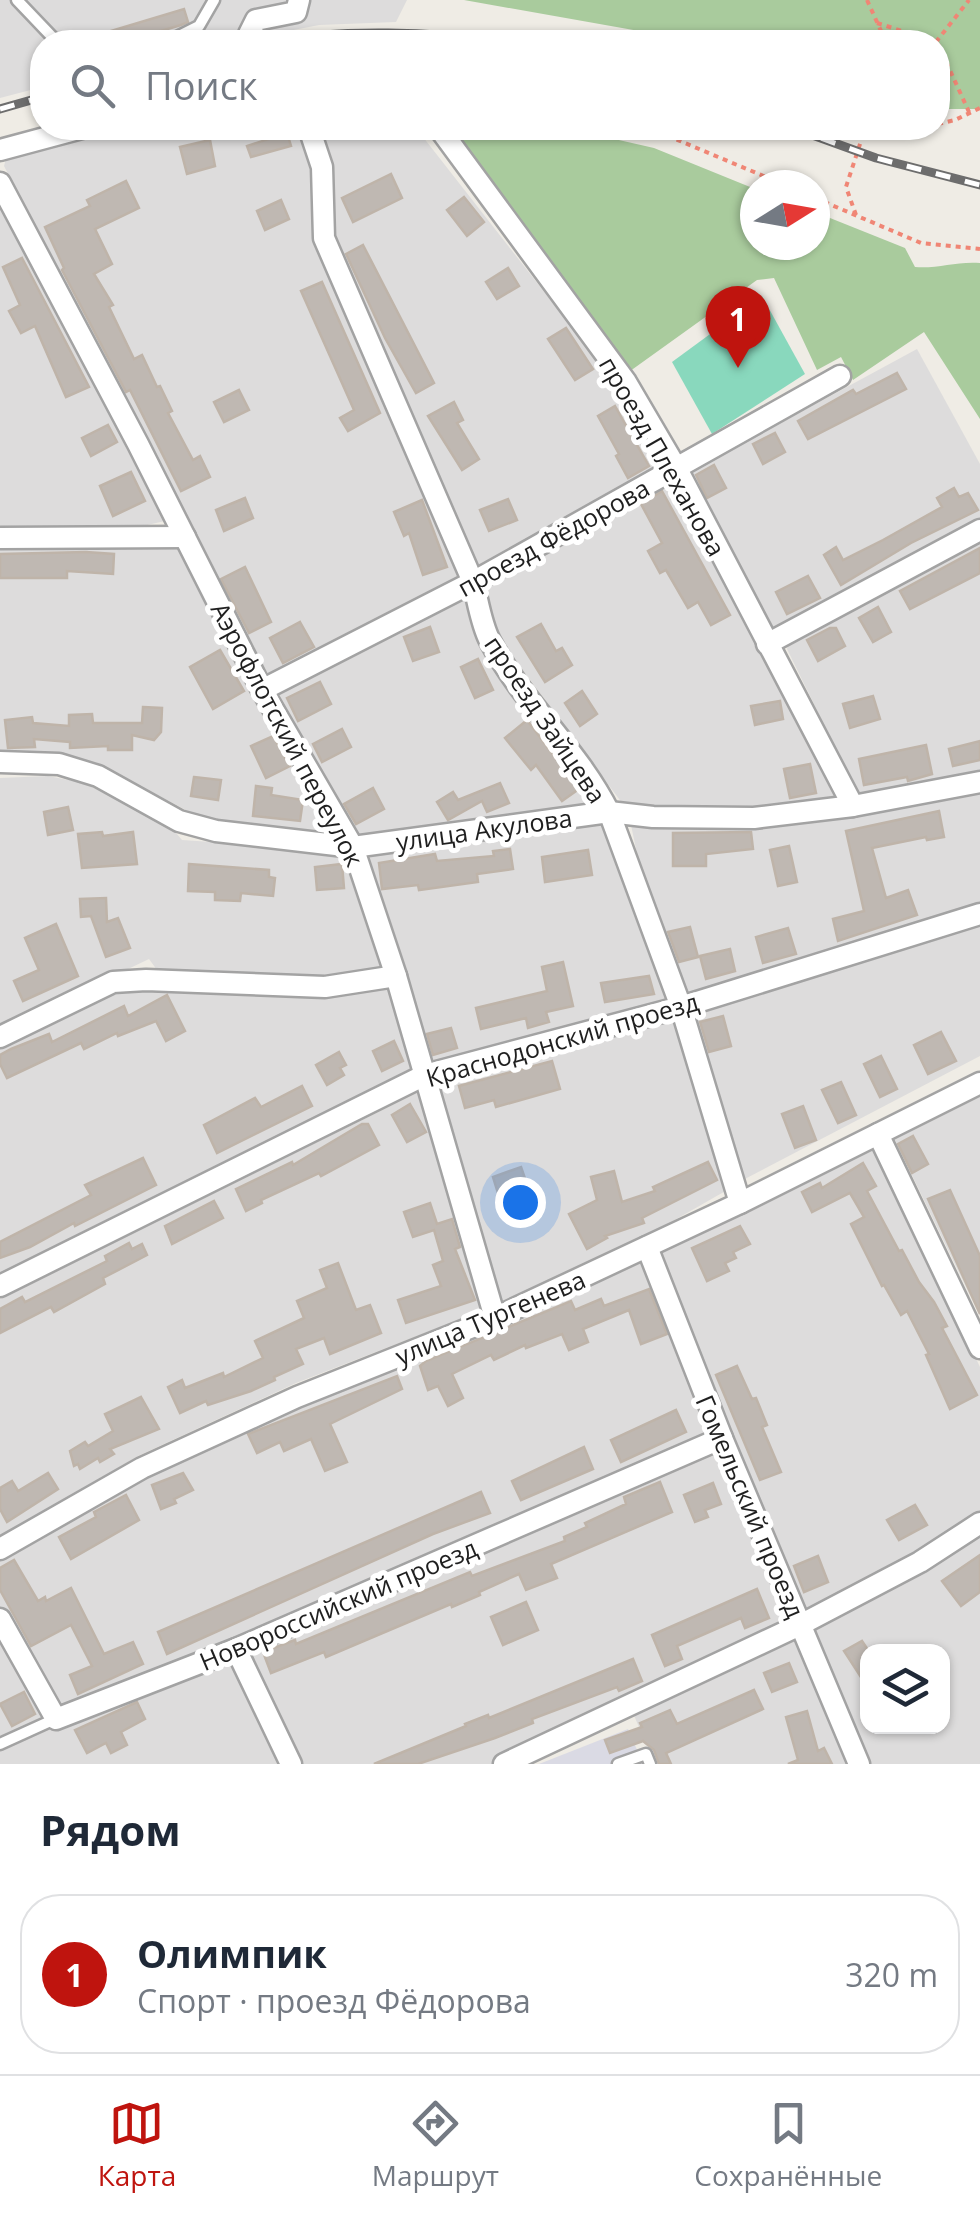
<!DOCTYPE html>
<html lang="ru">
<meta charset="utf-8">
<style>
body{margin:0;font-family:"Open Sans",sans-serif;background:#f2f2f3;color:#1f2937}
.controls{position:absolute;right:30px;bottom:30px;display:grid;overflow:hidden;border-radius:20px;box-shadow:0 2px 8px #0004}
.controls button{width:90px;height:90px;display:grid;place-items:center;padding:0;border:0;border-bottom:2px solid #e0e1e3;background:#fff;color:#1f2937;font:50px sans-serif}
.compass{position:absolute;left:740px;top:170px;width:90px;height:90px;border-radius:50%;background:#fff;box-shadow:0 2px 8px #0004;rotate:79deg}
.you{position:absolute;left:520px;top:1202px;width:35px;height:35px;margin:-25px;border:8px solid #fff;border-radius:50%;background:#1a73e8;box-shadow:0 0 0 15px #1a73e833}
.badge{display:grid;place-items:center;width:65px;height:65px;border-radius:50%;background:#bf140e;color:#fff;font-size:32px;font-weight:700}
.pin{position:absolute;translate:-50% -82px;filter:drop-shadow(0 2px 5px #0008)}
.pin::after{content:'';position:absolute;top:52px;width:35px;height:30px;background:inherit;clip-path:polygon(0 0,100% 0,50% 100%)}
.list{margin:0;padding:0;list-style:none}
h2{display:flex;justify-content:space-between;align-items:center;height:130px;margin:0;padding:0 40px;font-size:42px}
h2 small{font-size:32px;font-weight:400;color:#747a83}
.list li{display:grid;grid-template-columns:65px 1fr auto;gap:30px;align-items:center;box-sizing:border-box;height:160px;margin:0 20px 20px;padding:0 20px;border:2px solid #e0e1e3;border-radius:40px}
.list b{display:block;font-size:38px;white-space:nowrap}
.list p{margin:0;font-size:32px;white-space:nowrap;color:#747a83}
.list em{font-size:32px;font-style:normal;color:#747a83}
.icon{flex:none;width:55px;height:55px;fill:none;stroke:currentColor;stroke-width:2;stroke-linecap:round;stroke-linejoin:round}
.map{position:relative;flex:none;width:980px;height:1764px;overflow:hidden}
.search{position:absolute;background:#fff;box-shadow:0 2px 8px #0004;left:30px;right:30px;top:30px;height:110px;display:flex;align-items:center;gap:25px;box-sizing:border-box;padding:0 35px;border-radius:40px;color:#747a83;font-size:38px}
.sheet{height:310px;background:#fff}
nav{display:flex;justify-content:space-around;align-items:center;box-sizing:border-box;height:140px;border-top:2px solid #e0e1e3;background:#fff;font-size:28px;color:#747a83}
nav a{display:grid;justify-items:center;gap:5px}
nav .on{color:#bf140e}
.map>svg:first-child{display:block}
.residential{fill:#dddcdc;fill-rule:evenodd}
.forest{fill:#a9cb9d}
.pitch{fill:#89d8bd}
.plaza{fill:#dadae4}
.building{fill:#bfb8b2;stroke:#bfb4a9;stroke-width:2.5}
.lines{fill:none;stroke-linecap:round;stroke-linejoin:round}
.service-casing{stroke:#a3a3a3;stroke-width:15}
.minor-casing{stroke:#a3a3a3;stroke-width:25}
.path{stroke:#f08675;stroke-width:4;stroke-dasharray:5 5;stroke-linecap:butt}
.service{stroke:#fff;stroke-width:10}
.minor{stroke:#fff;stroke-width:20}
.rail-casing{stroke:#6d6d6d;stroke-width:9}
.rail{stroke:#fff;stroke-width:5;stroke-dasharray:15;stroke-linecap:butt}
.labels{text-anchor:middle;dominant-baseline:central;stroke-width:10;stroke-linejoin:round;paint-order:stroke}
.street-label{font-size:25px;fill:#1f1f1f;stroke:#fff}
</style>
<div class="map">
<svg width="980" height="1764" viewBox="0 0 980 1764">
<rect width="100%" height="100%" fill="#efece5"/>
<!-- residential -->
<g class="residential">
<polygon points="0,0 407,0 396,22 319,25 233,42 42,42 42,87 0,98"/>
<polygon points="112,128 299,128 313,170 316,245 459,575 459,580 270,678 4,166 8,152"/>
<polygon points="318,128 416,128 617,385 665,468 477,573 335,242 332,169"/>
<polygon points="0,198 169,520 130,529 0,531"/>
<polygon points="917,349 980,464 980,522 782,628 768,628 688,473"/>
<polygon points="673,480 838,797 801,806 746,811 625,807 493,630 485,585"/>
<polygon points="980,541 980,772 860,798 787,649 789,640"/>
<polygon points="174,544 186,557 328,820 325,834 264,829 201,818 95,762 25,753 0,755 0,546"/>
<polygon points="465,592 588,787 589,798 583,808 453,828 361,835 350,827 279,696 287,682"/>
<polygon points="48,776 84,783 171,827 182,840 342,851 350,858 384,961 380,969 321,979 157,970 149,959 0,1030 0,778"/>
<polygon points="980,792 980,907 687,998 639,863 631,825 751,827 851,816"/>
<polygon points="606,822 671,998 667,1004 431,1065 369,859 375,851"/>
<polygon points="980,919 980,1056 741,1181 691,1012"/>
<polygon points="147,986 322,995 393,987 418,1071 0,1277 0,1049 115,992"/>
<polygon points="678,1016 729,1189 636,1242 503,1305 439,1084"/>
<polygon points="980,1090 980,1316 893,1136"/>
<polygon points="421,1091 484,1306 476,1313 296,1383 138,1456 0,1538 0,1299"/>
<path d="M875,1147L980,1367V1764H655L629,1704L504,1764H0V1558L153,1471ZM868,1652H942V1726H868Z"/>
</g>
<!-- forest -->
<g class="forest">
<polygon points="464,0 980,0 980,109 938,109 938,42 701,42"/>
<path d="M446,128H566L654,148L755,189V245H815V212L905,248L915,267C937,269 957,261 980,263V419L924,332L853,380L841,357L817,370L774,278L757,280L626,374Z"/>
</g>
<!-- pitch -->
<polygon class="pitch" points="762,296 805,374 712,434 672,362"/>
<!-- plaza -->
<polygon class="plaza" points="628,1729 643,1764 539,1764"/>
<!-- building -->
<g class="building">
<polygon points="184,9 188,22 181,25 124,42 85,42 84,39"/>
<polygon points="287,133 291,146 251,157 247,146"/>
<polygon points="210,140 215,166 187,174 180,147"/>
<polygon points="391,174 402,198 353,222 342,198"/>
<polygon points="126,181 139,208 95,229 112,264 94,274 113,305 109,307 134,359 142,355 157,387 160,386 172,411 168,413 193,460 200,456 210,477 181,491 130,390 126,392 62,270 64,268 45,227 90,206 87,200"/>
<polygon points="464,197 484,222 467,236 447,210"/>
<polygon points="281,200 289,219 265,230 257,211"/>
<polygon points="363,245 434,383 416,393 385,338 346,254"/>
<polygon points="22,258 89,387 66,397 35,326 21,333 9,311 20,305 3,267"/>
<polygon points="508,268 519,286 497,299 486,282"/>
<polygon points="322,282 380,413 348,431 340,418 354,410 301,291"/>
<polygon points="566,328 593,369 575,380 548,339"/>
<polygon points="897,373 906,389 808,439 798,421 853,390 856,394"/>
<polygon points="239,390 249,410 224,422 214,402"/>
<polygon points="454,402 463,420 457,423 479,459 462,470 428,416"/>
<polygon points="615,406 649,466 628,478 616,456 619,454 598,416"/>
<polygon points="108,425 117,442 91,456 82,438"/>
<polygon points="775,433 785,452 763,464 753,444"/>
<polygon points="714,465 726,488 707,498 696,475"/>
<polygon points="131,472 145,501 113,516 100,486"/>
<polygon points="954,488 959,497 968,493 978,510 911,543 841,585 824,555 836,547 843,560 883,540 942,507 937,498"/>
<polygon points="662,491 730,615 711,625 698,602 688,608 666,570 660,573 648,551 662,543 641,504"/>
<polygon points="245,498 253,518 224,531 216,510"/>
<polygon points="508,499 517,520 489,531 480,510"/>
<polygon points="422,500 447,567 423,575 409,533 404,536 394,512"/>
<polygon points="980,548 980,573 910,609 900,591"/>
<polygon points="86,552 114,554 113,574 67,571 67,578 0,578 0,554"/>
<polygon points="245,567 271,622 249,633 221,579"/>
<polygon points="808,576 820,598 787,614 776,592"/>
<polygon points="878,607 891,632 873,642 859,618"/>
<polygon points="300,622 314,647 283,663 270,638"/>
<polygon points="541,624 556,651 562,648 572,665 545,682 517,637"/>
<polygon points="430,627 439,652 413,661 404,637"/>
<polygon points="830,628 836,628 845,646 818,661 807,640"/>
<polygon points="220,650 244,691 213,709 190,667"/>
<polygon points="478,659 493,690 475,698 461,667"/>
<polygon points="320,682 331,704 298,721 287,698"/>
<polygon points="582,691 597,714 580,726 565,703"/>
<polygon points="873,696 880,719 850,728 843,704"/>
<polygon points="780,701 783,719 755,725 751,706"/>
<polygon points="143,707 162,708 161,732 154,740 132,735 132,750 108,750 108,746 70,748 70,742 34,739 35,747 8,748 5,720 32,717 33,723 69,726 69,715 92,714 93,723 142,723"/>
<polygon points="527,720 579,789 562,801 536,765 531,770 505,738"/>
<polygon points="342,729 351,747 322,762 313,744"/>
<polygon points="273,736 290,766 266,778 251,746"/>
<polygon points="980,741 980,760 953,766 949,749"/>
<polygon points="926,745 932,774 908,781 907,777 864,785 859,759"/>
<polygon points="810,764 816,793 790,798 784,769"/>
<polygon points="194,777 221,780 218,800 191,796"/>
<polygon points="500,783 509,803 487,812 482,801 448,820 437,802 453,792 458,800"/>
<polygon points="256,786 272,788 271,795 303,800 300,821 253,816"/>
<polygon points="373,788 384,809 356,824 344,804"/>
<polygon points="68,807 73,830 48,835 44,812"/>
<polygon points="939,811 944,837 927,840 926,837 872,848 886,898 908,890 917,915 838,941 833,919 864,911 846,831"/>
<polygon points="102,832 103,836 133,832 137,864 82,868 78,834"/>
<polygon points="751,832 753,849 706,854 706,866 673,866 673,833"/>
<polygon points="789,846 797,882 778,886 770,850"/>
<polygon points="510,849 513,869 477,874 478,882 419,890 418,885 382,889 379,863 435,854 437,861 494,856 493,851"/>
<polygon points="588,850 592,875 545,882 542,857"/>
<polygon points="189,864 269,870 269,877 275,878 273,896 241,893 240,901 215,900 215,892 188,891"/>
<polygon points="342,864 344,888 317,890 315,867"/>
<polygon points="106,898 107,922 118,918 130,948 106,957 91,916 81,917 80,899"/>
<polygon points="56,924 78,976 23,1001 14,981 39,970 25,938"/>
<polygon points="690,927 698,957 679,962 668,932"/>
<polygon points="788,928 796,954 763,963 756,937"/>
<polygon points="730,949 735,971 706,979 700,956"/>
<polygon points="563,962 573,1006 546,1012 549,1022 528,1028 526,1018 481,1029 476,1008 547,991 542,967"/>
<polygon points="649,976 654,994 605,1002 601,983"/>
<polygon points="167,995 185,1031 166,1041 156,1021 118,1036 117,1033 84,1049 81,1043 7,1078 0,1064 0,1055 11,1049 49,1034 52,1042 124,1006 128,1016"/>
<polygon points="723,1016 731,1046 709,1052 700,1022"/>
<polygon points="451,1028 457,1048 433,1055 427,1034"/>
<polygon points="941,1032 956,1061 928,1074 914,1045"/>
<polygon points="394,1041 403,1061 382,1071 373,1051"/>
<polygon points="339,1052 346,1065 340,1068 344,1075 327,1085 316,1065"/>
<polygon points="881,1056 897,1089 880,1097 864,1064"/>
<polygon points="552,1061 560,1089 496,1107 494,1100 465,1108 459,1086"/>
<polygon points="841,1082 856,1115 838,1123 822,1090"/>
<polygon points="302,1086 312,1106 217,1153 204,1125 255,1098 261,1107"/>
<polygon points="410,1104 426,1132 407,1142 392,1115"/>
<polygon points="803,1106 816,1140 795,1148 782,1114"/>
<polygon points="362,1124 368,1124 379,1145 321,1176 319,1173 261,1200 262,1203 246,1211 236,1189 292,1162 293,1165"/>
<polygon points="913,1136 928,1164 912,1173 898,1144"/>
<polygon points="143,1158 156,1185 75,1226 74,1223 30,1247 0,1258 0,1242 91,1195 85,1185"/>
<polygon points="708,1162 717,1180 642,1218 644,1223 605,1236 607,1238 587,1249 569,1214 597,1200 591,1177 614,1171 622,1202 655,1191 653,1187"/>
<polygon points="863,1163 876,1186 867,1191 899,1251 902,1250 919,1282 934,1302 947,1326 942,1328 977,1395 950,1409 926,1355 929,1354 907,1311 901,1315 884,1285 882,1286 851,1224 864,1217 850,1193 812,1212 802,1192 820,1183 822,1188"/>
<polygon points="521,1167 530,1193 501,1203 493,1177"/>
<polygon points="950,1190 980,1256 980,1314 928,1199"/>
<polygon points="214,1201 223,1218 172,1244 165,1226"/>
<polygon points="430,1203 437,1224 452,1219 460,1247 455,1249 475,1300 406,1323 398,1300 441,1286 433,1265 443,1261 434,1230 413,1237 404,1212"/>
<polygon points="740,1226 750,1244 733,1252 736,1258 725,1263 729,1271 707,1281 692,1248"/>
<polygon points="129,1243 132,1249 142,1244 147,1255 103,1278 105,1284 54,1312 51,1307 0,1333 0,1309 22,1297 25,1302 107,1261 105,1256"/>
<polygon points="338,1263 356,1310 370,1305 381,1333 330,1354 324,1338 296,1349 303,1364 274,1377 275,1380 251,1391 208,1405 206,1401 180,1413 168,1387 182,1380 185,1388 223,1373 224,1377 263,1358 255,1341 304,1318 297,1301 327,1288 320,1270"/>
<polygon points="649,1289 667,1334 641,1344 629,1310 583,1329 588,1342 569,1350 562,1334 526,1348 525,1345 494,1360 491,1355 452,1374 463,1398 448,1406 438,1386 428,1390 420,1366 426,1361 571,1301 575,1310 601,1299 604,1306"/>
<polygon points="737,1366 752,1399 756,1398 767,1425 762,1427 781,1472 760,1480 716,1375"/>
<polygon points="397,1376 402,1389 330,1424 347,1462 325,1471 311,1439 284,1451 280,1442 257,1453 248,1434"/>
<polygon points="141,1397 159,1429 110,1449 114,1454 100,1462 98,1458 80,1469 78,1464 74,1466 70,1451 85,1442 88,1446 113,1431 105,1414"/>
<polygon points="676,1410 686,1432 621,1462 611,1440"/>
<polygon points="584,1447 593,1469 521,1500 512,1481"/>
<polygon points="48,1473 58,1489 7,1522 0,1509 0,1488 12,1481 18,1491"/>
<polygon points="183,1473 193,1490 174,1499 176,1503 161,1509 152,1485"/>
<polygon points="660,1482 672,1512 551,1564 557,1578 526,1590 519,1574 479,1592 480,1595 452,1607 451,1604 326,1657 324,1652 271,1673 263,1652 295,1640 296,1644 470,1572 472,1576 565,1541 564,1537 587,1527 585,1523 626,1504 624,1497"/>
<polygon points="713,1483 721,1504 705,1510 708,1517 695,1522 684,1495"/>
<polygon points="481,1492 490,1513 433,1534 167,1654 158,1632"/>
<polygon points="126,1495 139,1520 71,1559 59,1537 96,1517 94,1512"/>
<polygon points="915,1505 927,1525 899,1540 887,1520"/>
<polygon points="980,1555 980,1592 961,1606 942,1581"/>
<polygon points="818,1556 828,1582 804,1592 794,1566"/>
<polygon points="14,1560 38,1601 45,1597 46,1601 71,1588 104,1654 133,1642 143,1664 78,1694 70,1675 92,1666 71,1625 31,1646 0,1590 0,1568"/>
<polygon points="757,1589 769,1618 745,1628 741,1618 677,1646 682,1659 665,1666 652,1635"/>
<polygon points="526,1602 538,1630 503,1645 491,1617"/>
<polygon points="862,1641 868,1650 868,1688 844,1651"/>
<polygon points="633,1659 642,1681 619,1691 617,1687 532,1719 533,1723 495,1738 418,1764 374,1764 466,1726 465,1724 488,1715 489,1718"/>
<polygon points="789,1663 797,1682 772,1692 764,1673"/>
<polygon points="754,1690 763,1709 666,1753 671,1764 659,1764 654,1750 643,1741 610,1753 605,1740 642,1727 640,1723 670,1710 677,1724"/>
<polygon points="24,1692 35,1714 12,1726 0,1704"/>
<polygon points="137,1702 145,1719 121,1732 127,1745 111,1753 106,1743 87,1753 75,1730"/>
<polygon points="807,1711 818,1751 824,1748 832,1764 788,1764 798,1760 786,1717"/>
</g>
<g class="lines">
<!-- service casing -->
<g class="service-casing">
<g id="service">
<polyline points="17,0 57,42"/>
<polyline points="167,42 199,26 214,0"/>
<polyline points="0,1744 55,1719"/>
<polyline points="618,1764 646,1754 650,1764"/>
</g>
</g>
<!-- minor casing -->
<g class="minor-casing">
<g id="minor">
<polyline points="250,42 249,34 256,20 296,12 299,0"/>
<path d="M309,128L322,167L324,238L473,582C478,601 481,624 490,641C523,703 578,750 609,812L681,1007L740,1203"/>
<polyline points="439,128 626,382 677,469 853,806"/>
<polyline points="0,150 82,128"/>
<polyline points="0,183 138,444 262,690 353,847 396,976 495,1318"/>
<polyline points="0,538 185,537"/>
<polyline points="767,644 980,530"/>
<polyline points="262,690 473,582 840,376"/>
<polyline points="0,762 59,764 98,776 179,821 216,831 353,847 609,812 653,817 754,818 853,806 980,782"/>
<polyline points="0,1037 113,982 146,980 325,987 396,976"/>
<polyline points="878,1134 980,1348"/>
<polyline points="647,1247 722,1438 859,1764"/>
<polyline points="0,1286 425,1075 681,1007 980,914"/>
<polyline points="0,1549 142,1468 297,1397 495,1318 740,1203 980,1083"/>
<polyline points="0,1619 56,1719 236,1649 722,1438"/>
<polyline points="236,1649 291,1764"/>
<polyline points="504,1764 800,1625 920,1562 980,1523"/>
</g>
</g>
<!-- path -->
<g class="path">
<polyline points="867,0 886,42"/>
<polyline points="877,23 937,42"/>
<polyline points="936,42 969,0"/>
<polyline points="938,44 969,112"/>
<polyline points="938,124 955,120 980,108"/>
<polyline points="649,128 785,185"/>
<polyline points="815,198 921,243 980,249"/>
<polyline points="856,215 846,187 863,135 878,128"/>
</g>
<!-- service -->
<use href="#service" class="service"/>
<!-- minor -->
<use href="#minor" class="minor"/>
<!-- rail casing -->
<g class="rail-casing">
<g id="rail">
<path d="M262,42C346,28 431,32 514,42"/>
<polyline points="0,109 42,97"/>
<polyline points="793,128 876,158 980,185"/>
</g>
</g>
<!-- rail -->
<use href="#rail" class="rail"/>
</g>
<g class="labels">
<!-- street labels -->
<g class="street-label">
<text transform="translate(663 456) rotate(60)">проезд Плеханова</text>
<text transform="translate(553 537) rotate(-29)">проезд Фёдорова</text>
<text transform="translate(546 719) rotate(56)">проезд Зайцева</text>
<text transform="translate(288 734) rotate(62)">Аэрофлотский переулок</text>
<text transform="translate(484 829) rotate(-8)">улица Акулова</text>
<text transform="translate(562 1039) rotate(-16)">Краснодонский проезд</text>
<text transform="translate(490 1317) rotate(-23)">улица Тургенева</text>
<text transform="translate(751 1506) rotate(67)">Гомельский проезд</text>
<text transform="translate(338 1604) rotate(-23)">Новороссийский проезд</text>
</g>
</g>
</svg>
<div class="controls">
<button><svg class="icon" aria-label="layers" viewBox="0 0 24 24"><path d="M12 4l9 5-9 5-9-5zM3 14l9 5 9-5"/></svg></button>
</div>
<svg class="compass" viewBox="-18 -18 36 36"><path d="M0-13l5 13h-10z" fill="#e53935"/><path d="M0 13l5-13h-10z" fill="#747a83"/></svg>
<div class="you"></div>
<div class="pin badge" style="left:738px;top:368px">1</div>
<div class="search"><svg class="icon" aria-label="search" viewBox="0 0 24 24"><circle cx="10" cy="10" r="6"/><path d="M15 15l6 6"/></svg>Поиск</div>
</div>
<section class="sheet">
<h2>Рядом<small></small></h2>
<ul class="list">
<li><span class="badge">1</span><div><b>Олимпик</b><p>Спорт · проезд Фёдорова</p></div><em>320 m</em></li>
</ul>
</section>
<nav>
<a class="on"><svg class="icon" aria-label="map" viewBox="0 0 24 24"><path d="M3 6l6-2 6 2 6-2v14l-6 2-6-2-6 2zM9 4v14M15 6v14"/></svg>Карта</a>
<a><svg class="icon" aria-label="directions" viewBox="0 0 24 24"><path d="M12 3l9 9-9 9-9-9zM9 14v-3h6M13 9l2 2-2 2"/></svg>Маршрут</a>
<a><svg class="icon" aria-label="saved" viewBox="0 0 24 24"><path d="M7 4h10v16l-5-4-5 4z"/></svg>Сохранённые</a>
</nav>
